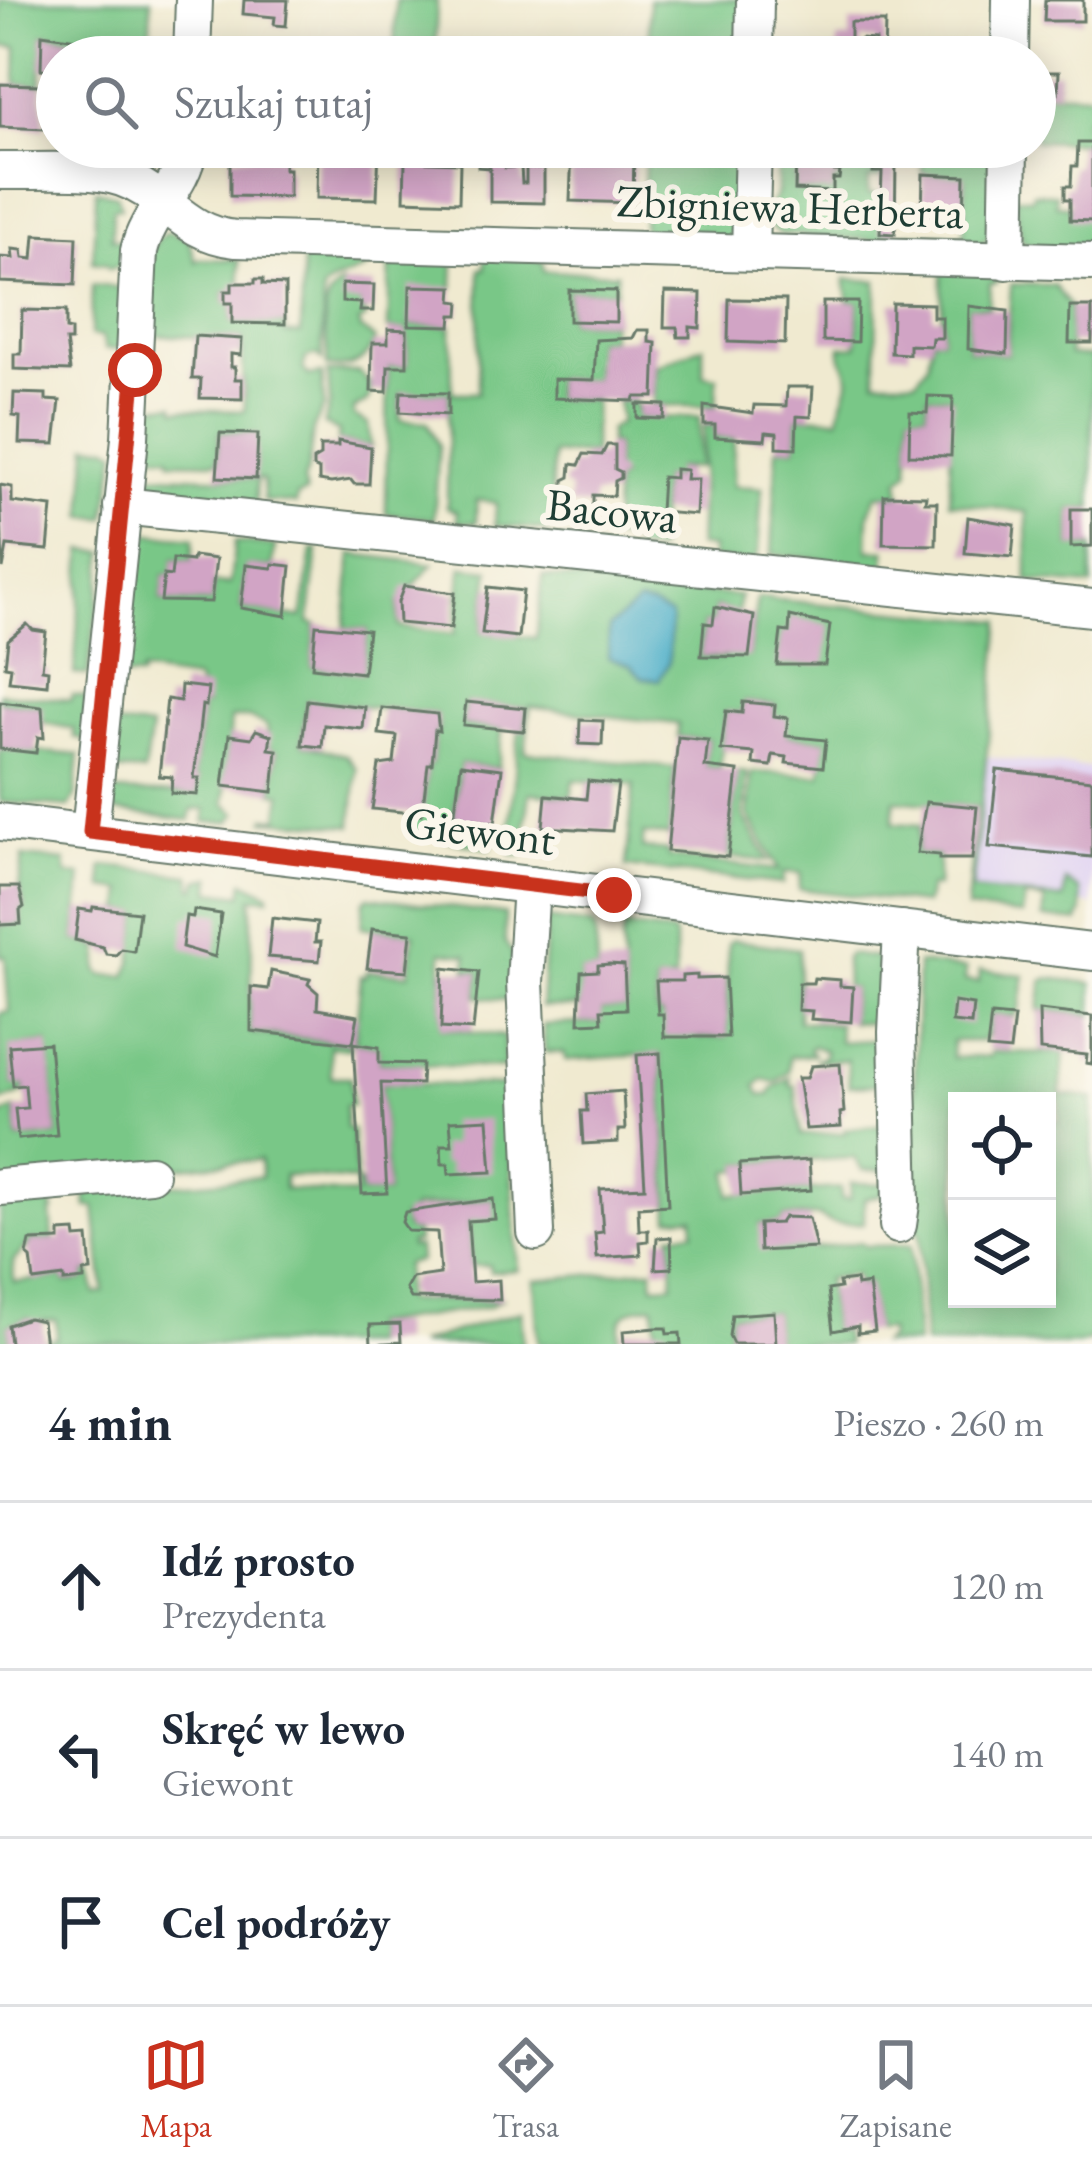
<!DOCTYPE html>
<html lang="pl">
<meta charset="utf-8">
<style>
body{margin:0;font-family:"EB Garamond",serif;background:#f2f2f3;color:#1f2937}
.controls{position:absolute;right:36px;bottom:36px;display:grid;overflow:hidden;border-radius:0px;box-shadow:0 6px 30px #0003}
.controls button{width:108px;height:108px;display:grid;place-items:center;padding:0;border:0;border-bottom:3px solid #e0e1e3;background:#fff;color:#1f2937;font:60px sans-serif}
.stop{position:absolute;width:36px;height:36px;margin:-27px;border:9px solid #c8321e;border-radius:50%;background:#fff}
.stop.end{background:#c8321e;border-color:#fff;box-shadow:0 3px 12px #0008}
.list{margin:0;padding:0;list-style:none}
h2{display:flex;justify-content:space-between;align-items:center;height:156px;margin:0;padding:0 48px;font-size:51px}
h2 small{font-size:39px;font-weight:400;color:#747a83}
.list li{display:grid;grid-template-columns:78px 1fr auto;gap:36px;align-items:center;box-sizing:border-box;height:168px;padding:0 48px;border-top:3px solid #e0e1e3}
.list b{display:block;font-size:45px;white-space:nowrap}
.list p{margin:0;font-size:39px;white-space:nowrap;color:#747a83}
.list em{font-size:39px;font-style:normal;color:#747a83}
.icon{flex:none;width:66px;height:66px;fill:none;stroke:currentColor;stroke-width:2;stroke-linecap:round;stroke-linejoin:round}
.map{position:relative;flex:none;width:1092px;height:1344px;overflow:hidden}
.search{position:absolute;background:#fff;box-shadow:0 6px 30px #0003;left:36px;right:36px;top:36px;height:132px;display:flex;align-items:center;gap:30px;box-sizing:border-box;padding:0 42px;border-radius:66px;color:#747a83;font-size:45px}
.sheet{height:660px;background:#fff}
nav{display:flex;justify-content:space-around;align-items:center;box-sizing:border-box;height:168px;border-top:3px solid #e0e1e3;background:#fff;font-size:33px;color:#747a83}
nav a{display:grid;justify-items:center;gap:6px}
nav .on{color:#c8321e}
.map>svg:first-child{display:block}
.built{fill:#e1d4f3}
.green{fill:#79c787;stroke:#4c825e;stroke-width:3;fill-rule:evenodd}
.water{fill:#49adc8;stroke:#34757e;stroke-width:3}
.building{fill:#d1a4c5}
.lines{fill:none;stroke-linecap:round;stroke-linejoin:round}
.minor-casing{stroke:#687a6b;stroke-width:40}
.minor{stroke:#fff;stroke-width:36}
.route{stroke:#c8321e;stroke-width:15}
.labels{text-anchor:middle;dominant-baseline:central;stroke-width:12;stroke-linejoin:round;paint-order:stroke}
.street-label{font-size:45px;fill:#1f3d34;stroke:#fbf7ec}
</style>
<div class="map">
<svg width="1092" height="1344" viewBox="0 0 1092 1344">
<rect width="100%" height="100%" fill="#fbf7ec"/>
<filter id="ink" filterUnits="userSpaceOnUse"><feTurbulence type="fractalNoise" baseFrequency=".00833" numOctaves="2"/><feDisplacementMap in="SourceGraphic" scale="24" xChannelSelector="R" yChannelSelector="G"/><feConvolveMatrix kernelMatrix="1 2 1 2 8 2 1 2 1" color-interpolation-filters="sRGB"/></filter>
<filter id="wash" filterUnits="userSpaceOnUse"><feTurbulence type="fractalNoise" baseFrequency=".004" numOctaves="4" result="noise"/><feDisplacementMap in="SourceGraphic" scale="48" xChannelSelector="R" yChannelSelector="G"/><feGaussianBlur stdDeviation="2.7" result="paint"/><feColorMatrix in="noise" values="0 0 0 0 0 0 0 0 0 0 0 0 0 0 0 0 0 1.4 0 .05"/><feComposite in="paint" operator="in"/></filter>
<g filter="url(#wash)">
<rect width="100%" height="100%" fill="#f0ead0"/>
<!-- built -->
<polygon class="built" points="986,757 1092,768 1092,905 972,890"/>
<!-- green -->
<g class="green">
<polygon points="0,0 151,0 149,57 77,57 77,39 43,34 41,85 16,84 17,47 1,46"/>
<polygon points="396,0 437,0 435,57 394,54"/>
<polygon points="649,0 747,0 743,52 649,50"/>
<polygon points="1035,92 1092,94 1092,118 1086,118 1085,125 1092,125 1092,143 1035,141"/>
<polygon points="670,147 744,147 740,227 727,241 643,233 645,156 669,157"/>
<polygon points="921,147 998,147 994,229 982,244 908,241 908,234 964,236 965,178 923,174"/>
<polygon points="834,152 866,152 866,158 874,159 873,172 882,172 881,177 869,178 868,194 881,195 894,241 781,234 767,224 767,219 774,218 774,210 767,209 777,194 777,165 796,165 796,190 832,191 833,179 839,179 839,172 834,171"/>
<polygon points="96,190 117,195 121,208 113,208 112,239 127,241 126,265 109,268 106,264 93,262"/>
<polygon points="1033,193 1056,194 1056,205 1070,206 1092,221 1092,251 1042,249 1022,241 1015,197 1032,198"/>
<path d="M169,232L189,239L196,262L200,259L239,260L240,283L232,291L225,292V302L232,303V322L285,324V334H301L303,255L371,257V265C356,276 336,276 323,290L322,360L316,355L306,358L303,369L309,376L322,374L324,406L313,430L308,469L303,481L306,493L297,496L296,504L264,501L263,480L257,479L255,510L153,495L140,474L255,479L257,434L220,433L218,462L171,461L170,456L140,452L143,406L174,404L175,409L245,411L242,339L155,335L147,330C148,301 138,245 169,232Z"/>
<polygon points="454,256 453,287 410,325 451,326 452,393 478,393 480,269 485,269 485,256 543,261 543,271 617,273 616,291 569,291 569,321 611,322 610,340 596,340 594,380 554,379 554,398 594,400 593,454 553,454 550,531 495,525 496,503 477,500 476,523 457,522 457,512 447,507 448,394 401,393 400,420 427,422 439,446 434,519 386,514 388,366 407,366 407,331 388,329 390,257"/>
<path d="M942,270H996V283L990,284L989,307H969L968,349L1007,354L1011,284L1054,285L1070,307L1069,355L1092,357V509L1071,510V546H1092V586L1028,581L1027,512L950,502L951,397L928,396L927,413H910L909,471L899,480L901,495H877L869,514L868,550H886L885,566L772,554L777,447L796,448L797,416L839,418C839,405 851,387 849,377C846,364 840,361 841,347L857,346L858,303L849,302L845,279L877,281L876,380H916L928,364L932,338H942Z"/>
<path d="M342,284L361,303L366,318L359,322L361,329L375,339C367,362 352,370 327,366C330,337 313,300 342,284Z"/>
<polygon points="92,285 125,288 122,344 116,349 105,349 102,337 91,336"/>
<polygon points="703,346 703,375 717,377 716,407 654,405 656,366"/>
<path d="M328,372H359L371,385C370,402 368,401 354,409V416L368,424L371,447L338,441L339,431L324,425L330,403Z"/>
<polygon points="618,400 634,401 638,418 699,417 699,467 676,469 675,478 662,478 657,551 634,549 634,540 603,537 614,521 615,481 621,478 615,469 615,445 609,445 609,430 620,423"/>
<polygon points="704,425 715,425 715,437 734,438 733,486 762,488 758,553 752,563 712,558 712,548 698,546"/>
<polygon points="88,445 109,446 117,451 106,518 84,517"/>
<path d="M141,533L194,538L192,561L174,559L171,576L164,575L161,601L211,602L213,583L230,584L235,542L275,546L272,568L246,566L241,608L302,618L312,550H318L309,623L316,625L312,667L362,672L368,630L345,628L352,554L433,564L398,603L399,627L455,634L462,567L490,570L482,632L536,638L543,576L740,596L738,614L715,607L713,624H704L701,656L723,659L725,654L749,656L757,598L1001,621L972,890L1063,899L1066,881L1080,891L1082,911L1078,922L1043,918L1045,900L1025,897L1022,915L967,909L976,807L895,800L893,823L920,825L917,853L939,855L937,887H929L925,904L799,889L801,873L784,872L783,884L626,867L634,785L574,780L571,797L530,793L521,856L511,854L509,834L519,731L524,730L525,708L466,703L463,725L502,729L498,768L461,764L454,817L495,823L490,849L409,831L410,821L422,814L428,764H432L435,730H439L436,714L307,701L302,744L346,755L357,769L352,826L265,820L266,817L279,818L282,793L273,792L277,751L269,749L267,726L251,718H231L225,803L237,813L230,822H205L206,809H192L190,820L113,811L110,792L197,794L198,779L194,778L202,705H206L196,680L142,672L141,677H124L133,545ZM744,702L775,705L774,716L786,736L825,740L821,775L752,772L748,815L779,870L668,857L667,851L642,848L644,834L669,836L675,768L525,752L530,707L678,724V737L708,740L705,767L720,769L726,712L742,713Z"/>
<polygon points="83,550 105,552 88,675 74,674"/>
<polygon points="0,693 71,700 72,695 87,697 85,741 74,737 74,729 40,722 41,707 0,702"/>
<polygon points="114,725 151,728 144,772 110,770"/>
<polygon points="0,749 79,755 75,797 69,807 0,802"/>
<polygon points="738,771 747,772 743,816 769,861 728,857"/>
<path d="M23,857L65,861L67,875L82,876L75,940L100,947L98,970L102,975L126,976L132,962L139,913L122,910L124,891L104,888L102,869L105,866L191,875L193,888H197L199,880L212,877L211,891L242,895L244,881L269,894V898L252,897L251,1033L349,1043V1049L330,1047L331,1077H350L352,1105L345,1106L346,1128L352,1129L356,1181L284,1175V1189L356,1195V1184H361L362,1194L387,1193L381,1083L515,1086L519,1148L510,1150L518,1270L490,1272L489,1265L471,1266L468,1221L493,1199L414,1208L402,1218L406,1229L416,1233L417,1242L410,1243V1247H418L419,1261L405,1264C406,1278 402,1287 404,1301L500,1300L488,1307L370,1325L371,1344H48V1340L57,1339L56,1320L33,1322L28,1318L8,1325L9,1342L0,1344V1197L45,1198L54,1210L51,1211L53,1241H31L13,1262L14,1282L64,1277L65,1282L84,1280V1272L91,1271L95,1294L104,1292L95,1207H87L85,1192L261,1177L260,1160L0,1183V1116L15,1109L18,1139L57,1135L48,1043L10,1047L13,1085H25V1092L0,1102V1013L9,1011L5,956H0V925L21,923L20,910L24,906L19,887Z"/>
<polygon points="369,897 505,914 505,942 513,954 511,1000 477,997 479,972 467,970 467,955 442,952 442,1028 504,1036 505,1068 379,1063 378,1047 355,1043 361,976 366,976 367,971 409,974 414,934 362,927 364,901"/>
<polygon points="547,919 593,925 595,930 598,971 581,973 582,1007 541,1007"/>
<path d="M625,927L672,933L675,937V980L656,982L657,1013L699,1038L727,1037L728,943L732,940L799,949L798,1021L838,1024L839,1042L889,1039L888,1084L849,1086L847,1060L814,1061L825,1055V1050L812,1046L809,1050L813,1055L789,1057V1072L775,1082L763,1079L756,1086L761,1095H770L773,1088L790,1078V1086H795L801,1135L845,1133V1129L888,1124L886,1170H862L854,1158L740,1164V1170L729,1171L730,1195L841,1188V1199H850L851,1183L889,1184L881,1195L864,1199V1223C846,1223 834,1228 819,1216L784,1217L780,1223L759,1224L816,1248L861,1242L865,1246L911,1245L917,1344H881L889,1338L888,1330L875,1331L868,1284L857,1286L855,1274L826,1279L833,1330H842L846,1344H776L774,1312L732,1315L729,1335L733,1344H681L680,1333L667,1334L656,1329L654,1305C625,1309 617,1314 619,1344H538L534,1280L652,1269L654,1285L673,1284L671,1234L694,1232L693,1217L670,1218L660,1054L566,1060L564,1053L545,1052L543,1025L601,1022L600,1010L626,1008L622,938Z"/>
<polygon points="849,954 878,958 880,991 887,995 882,1024 851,1022 853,988 846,987 845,958"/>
<path d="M918,963L966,969L965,981L979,982L980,970L1024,975L1020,1007L1014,1017L992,1015L989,1033L982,1041H952V1058L990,1056L991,1052L1064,1053L1060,1095L1092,1098V1340L1078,1344H924L920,1234L911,1219ZM1041,1097L1060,1099L1058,1122L1047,1121V1299H957V1101H1040Z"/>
<polygon points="1049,978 1092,983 1092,1016 1039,1010 1043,981"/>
<polygon points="521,1311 523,1344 417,1344"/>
</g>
<!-- water -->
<polygon class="water" points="638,603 653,606 671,616 669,663 659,680 642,678 630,665 608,658 609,627"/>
<g id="blocks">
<!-- building -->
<g class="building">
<polygon points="244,0 288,0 286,26 274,25 275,17 243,14"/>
<polygon points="1045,0 1083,0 1083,21 1044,21"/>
<polygon points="850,22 885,22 884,57 875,54 875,40 861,39 861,52 837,52 837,39 850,39"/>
<polygon points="42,34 77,39 77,57 57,57 57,70 41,69"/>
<polygon points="1035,72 1059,72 1058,93 1035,92"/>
<polygon points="0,84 41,85 44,129 0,127"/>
<polygon points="1078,143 1092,143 1092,221 1070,220 1070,199 1065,199 1065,186 1071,186 1072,166 1077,166"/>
<polygon points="318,147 379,147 377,199 317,198"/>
<polygon points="866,147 921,147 920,162 896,162 895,234 880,233 882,172 873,172 874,159 866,158"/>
<polygon points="572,148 634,150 633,203 570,201"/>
<polygon points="796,151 834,152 834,171 840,171 839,179 833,179 833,192 795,190"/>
<polygon points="478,154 505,155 505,168 521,167 522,183 526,183 526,168 544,168 544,203 490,202 490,168 478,167"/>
<polygon points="230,157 284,157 284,169 289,169 289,197 230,196"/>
<polygon points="405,161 460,163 459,202 404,200"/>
<polygon points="923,174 965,176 964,221 922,215"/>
<polygon points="35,235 77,237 75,285 0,282 0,257 13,258 12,249 22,250 23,258 33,259"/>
<polygon points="255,279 263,279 263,284 285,285 285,324 232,323 232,303 225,303 225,291 232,291 232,283 255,283"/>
<polygon points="342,284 374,285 373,311 360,311 361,303 342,302"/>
<polygon points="410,286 453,287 452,301 460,302 459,315 452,315 451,326 409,325"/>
<polygon points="569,290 616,291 616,322 569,321"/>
<polygon points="665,292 701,293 700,328 690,327 690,337 678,337 677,327 664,327"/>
<polygon points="729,299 786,300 785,344 728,342"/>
<polygon points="823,302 858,302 857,342 823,341"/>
<polygon points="892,303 933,304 933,317 942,317 942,338 932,338 931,346 909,345 909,354 891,353"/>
<polygon points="969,306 1008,311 1007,354 968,349"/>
<polygon points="1070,307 1092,307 1092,343 1069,343"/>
<polygon points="22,310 66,311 66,329 71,330 71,341 66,341 70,371 14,369 14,354 21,354"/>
<polygon points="388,329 407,330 407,366 388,366 387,392 371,391 372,343 388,343"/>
<polygon points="637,330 649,330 649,342 656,343 654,397 635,397 634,401 554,398 554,379 594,380 596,340 633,338"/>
<polygon points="195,336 242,339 241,355 231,354 231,367 235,367 235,379 242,379 242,399 200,398 201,379 192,379"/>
<polygon points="787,387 813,387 811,417 797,416 796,448 777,447 777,433 766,432 765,440 715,437 715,425 704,425 704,406 753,413 754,405 786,406"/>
<polygon points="401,392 448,393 448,415 400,412"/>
<polygon points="14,393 46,394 46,400 60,401 55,444 19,443 20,417 13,416"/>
<polygon points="928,396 953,397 951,456 909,455 910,412 927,413"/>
<polygon points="637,404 665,405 664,419 637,418"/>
<polygon points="220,433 258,434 256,479 217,477"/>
<polygon points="338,441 371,447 369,484 354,484 351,480 331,483 319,481 319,470 313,467 313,460 320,456 320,446 338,446"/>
<polygon points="607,445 615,445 615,469 621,472 621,478 615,481 614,496 593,495 593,506 570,505 570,489 564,486 564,480 570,477 571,464 579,465 584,454 602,455"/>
<polygon points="675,469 687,470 686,479 698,479 696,515 660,512 662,477 675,478"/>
<polygon points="0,485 12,487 12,502 52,507 48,550 7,546 3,569"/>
<polygon points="884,495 926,496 925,502 937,502 936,545 883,544"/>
<polygon points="1071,509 1092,509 1092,546 1071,547"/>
<polygon points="968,517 1015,525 1012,557 965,553"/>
<polygon points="193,556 216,559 211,602 161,601 164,575 171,576 173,559 192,561"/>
<polygon points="273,564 291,566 286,616 241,608 246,565 272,568"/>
<polygon points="404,586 455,593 451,628 399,623 398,602"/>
<polygon points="488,587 523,591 518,637 482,633"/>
<polygon points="715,607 754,616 749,657 701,656 704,623 713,624"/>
<polygon points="790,616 830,625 825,665 777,665 781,631 789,632"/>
<polygon points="27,624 33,630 46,632 42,669 48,670 47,685 9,681 11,667 5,666 8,640"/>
<polygon points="316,625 368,630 363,673 312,667"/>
<polygon points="181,685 208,688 206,706 202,705 194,778 199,778 197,795 171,793 172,777 159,776 167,699 180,701"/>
<polygon points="307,700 365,707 363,729 324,725 322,747 302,745"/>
<polygon points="0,702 42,707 44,738 38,737 36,753 0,749"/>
<polygon points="466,702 526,708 524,731 463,725"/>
<polygon points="743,702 775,705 774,716 788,718 786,736 826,740 823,767 786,763 787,757 773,755 771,766 753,764 754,753 721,750 726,711 742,713"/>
<polygon points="382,708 437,714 439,731 435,730 432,764 428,764 422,814 372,809 379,765 394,763 397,736 379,734"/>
<polygon points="580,720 603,721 602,745 579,744"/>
<polygon points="256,730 271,735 269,749 277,750 273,792 223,786 229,735 251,738"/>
<polygon points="678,737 708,740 705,767 738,771 728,857 667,851"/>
<polygon points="461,764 502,769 495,823 454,818"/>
<polygon points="997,770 1092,780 1092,857 989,847"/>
<polygon points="588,781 618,784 612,831 543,827 546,795 586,799"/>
<polygon points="926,802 977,807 972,859 939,859 939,855 917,853"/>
<polygon points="0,887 19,887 24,907 20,910 21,924 0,925"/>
<polygon points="93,907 139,912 134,951 121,949 116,955 106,954 103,947 75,940 79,909 92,911"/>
<polygon points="194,910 221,914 215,957 182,947 186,916 193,917"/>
<polygon points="272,918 317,923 315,942 321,942 319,961 268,957"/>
<polygon points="372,929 411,933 407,971 367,968"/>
<polygon points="609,964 624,965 626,1009 601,1010 602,1022 579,1023 581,972 598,971 598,965"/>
<polygon points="443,968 479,972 473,1030 441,1028"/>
<polygon points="271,971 310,979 308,984 318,993 317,1009 358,1016 353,1043 379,1047 379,1063 422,1064 421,1084 381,1083 387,1193 362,1194 353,1043 251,1031 251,987 268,989"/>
<polygon points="697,975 697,979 725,978 728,1037 664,1037 663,1014 658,1014 656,981 682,981 682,976"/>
<polygon points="814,978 840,980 840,986 853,987 851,1022 811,1019 812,1011 798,1010 799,983 813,983"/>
<polygon points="954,1002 973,1005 971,1024 952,1022"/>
<polygon points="1039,1010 1092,1016 1092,1064 1086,1063 1087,1055 1040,1050"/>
<polygon points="991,1015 1014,1017 1010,1051 987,1049"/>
<polygon points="49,1043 57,1135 18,1139 15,1109 27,1108 25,1085 13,1086 9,1046"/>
<polygon points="660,1053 668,1205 638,1207 639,1230 648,1230 648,1241 640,1242 641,1255 597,1258 595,1233 603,1232 600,1189 645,1187 637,1055"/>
<polygon points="840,1064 844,1112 840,1113 841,1127 806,1129 798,1078 807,1078 811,1066"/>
<polygon points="623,1091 625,1130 618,1130 618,1142 583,1144 581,1111 587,1111 586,1094"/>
<polygon points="488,1119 492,1172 449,1174 448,1164 442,1164 441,1145 452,1145 450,1121"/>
<polygon points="809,1160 811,1190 741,1195 739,1164"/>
<polygon points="493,1199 495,1219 468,1221 472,1282 499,1280 500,1300 411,1298 406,1289 412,1278 440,1274 437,1232 408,1231 402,1222 405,1212"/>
<polygon points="784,1217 809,1218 816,1248 760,1251 759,1224 780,1223"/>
<polygon points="75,1231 76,1238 88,1237 91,1271 84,1272 84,1280 64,1282 64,1277 34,1281 31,1258 27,1255 30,1241 60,1240 60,1232"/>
<polygon points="671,1237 672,1268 655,1269 657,1238"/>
<polygon points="856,1280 857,1286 869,1284 875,1331 858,1333 858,1326 833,1331 828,1290 840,1288 839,1282"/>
<polygon points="774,1312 776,1344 733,1344 729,1336 732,1315"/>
<polygon points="28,1318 42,1321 45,1344 10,1344 8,1325"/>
<polygon points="400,1324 401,1342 371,1344 370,1325"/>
<polygon points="656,1328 666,1328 667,1334 680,1333 681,1344 624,1344 623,1331"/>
</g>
</g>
</g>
<g filter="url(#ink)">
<use href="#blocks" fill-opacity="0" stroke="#687a6b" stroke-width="3"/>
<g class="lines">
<!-- minor casing -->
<g class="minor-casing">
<g id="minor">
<polyline points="192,57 194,0"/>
<polyline points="754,57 755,0"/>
<polyline points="1010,57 1011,0"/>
<path d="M0,171C35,172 90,167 122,178C166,193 183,234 236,239L1092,262"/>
<polyline points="750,251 753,147"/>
<polyline points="1007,261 1009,147"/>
<polyline points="122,506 1092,608"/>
<polyline points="0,822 1092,952"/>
<path d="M90,832L130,438L139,251C147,213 183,187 189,147"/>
<polyline points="531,885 525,982 536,1232"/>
<polyline points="0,1187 150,1174"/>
<polyline points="898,1225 901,1204 897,1032 902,929"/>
</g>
</g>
<!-- minor -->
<use href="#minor" class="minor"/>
</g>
</g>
<g class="lines" filter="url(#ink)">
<!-- route -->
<polyline class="route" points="135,370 90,832 614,895"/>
</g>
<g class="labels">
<!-- street labels -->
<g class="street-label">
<text transform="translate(790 206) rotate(2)">Zbigniewa Herberta</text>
<text transform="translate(612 510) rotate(6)">Bacowa</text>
<text transform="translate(480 830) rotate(7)">Giewont</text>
</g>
</g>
</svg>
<div class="controls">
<button><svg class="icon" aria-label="locate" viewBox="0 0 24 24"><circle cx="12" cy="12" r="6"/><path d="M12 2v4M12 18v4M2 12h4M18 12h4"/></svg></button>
<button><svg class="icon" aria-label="layers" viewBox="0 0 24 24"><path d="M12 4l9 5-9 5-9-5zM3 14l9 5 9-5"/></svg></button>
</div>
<div class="stop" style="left:135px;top:370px"></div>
<div class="stop end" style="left:614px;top:895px"></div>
<div class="search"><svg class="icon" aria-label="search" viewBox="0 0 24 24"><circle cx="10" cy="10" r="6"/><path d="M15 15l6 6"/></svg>Szukaj tutaj</div>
</div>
<section class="sheet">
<h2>4 min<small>Pieszo · 260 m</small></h2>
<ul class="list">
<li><svg class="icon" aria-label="ahead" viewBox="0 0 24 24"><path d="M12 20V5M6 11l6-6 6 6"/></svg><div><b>Idź prosto</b><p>Prezydenta</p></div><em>120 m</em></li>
<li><svg class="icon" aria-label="left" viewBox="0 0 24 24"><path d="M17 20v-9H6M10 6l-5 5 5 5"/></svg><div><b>Skręć w lewo</b><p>Giewont</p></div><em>140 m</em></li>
<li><svg class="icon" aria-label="arrive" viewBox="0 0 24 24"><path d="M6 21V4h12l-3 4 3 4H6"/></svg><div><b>Cel podróży</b></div></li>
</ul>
</section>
<nav>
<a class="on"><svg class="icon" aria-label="map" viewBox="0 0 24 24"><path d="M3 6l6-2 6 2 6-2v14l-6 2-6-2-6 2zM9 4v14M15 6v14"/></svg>Mapa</a>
<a><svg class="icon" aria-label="directions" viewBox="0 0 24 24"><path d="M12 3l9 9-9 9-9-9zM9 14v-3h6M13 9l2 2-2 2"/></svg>Trasa</a>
<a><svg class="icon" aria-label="saved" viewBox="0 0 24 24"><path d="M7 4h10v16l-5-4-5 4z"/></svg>Zapisane</a>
</nav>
